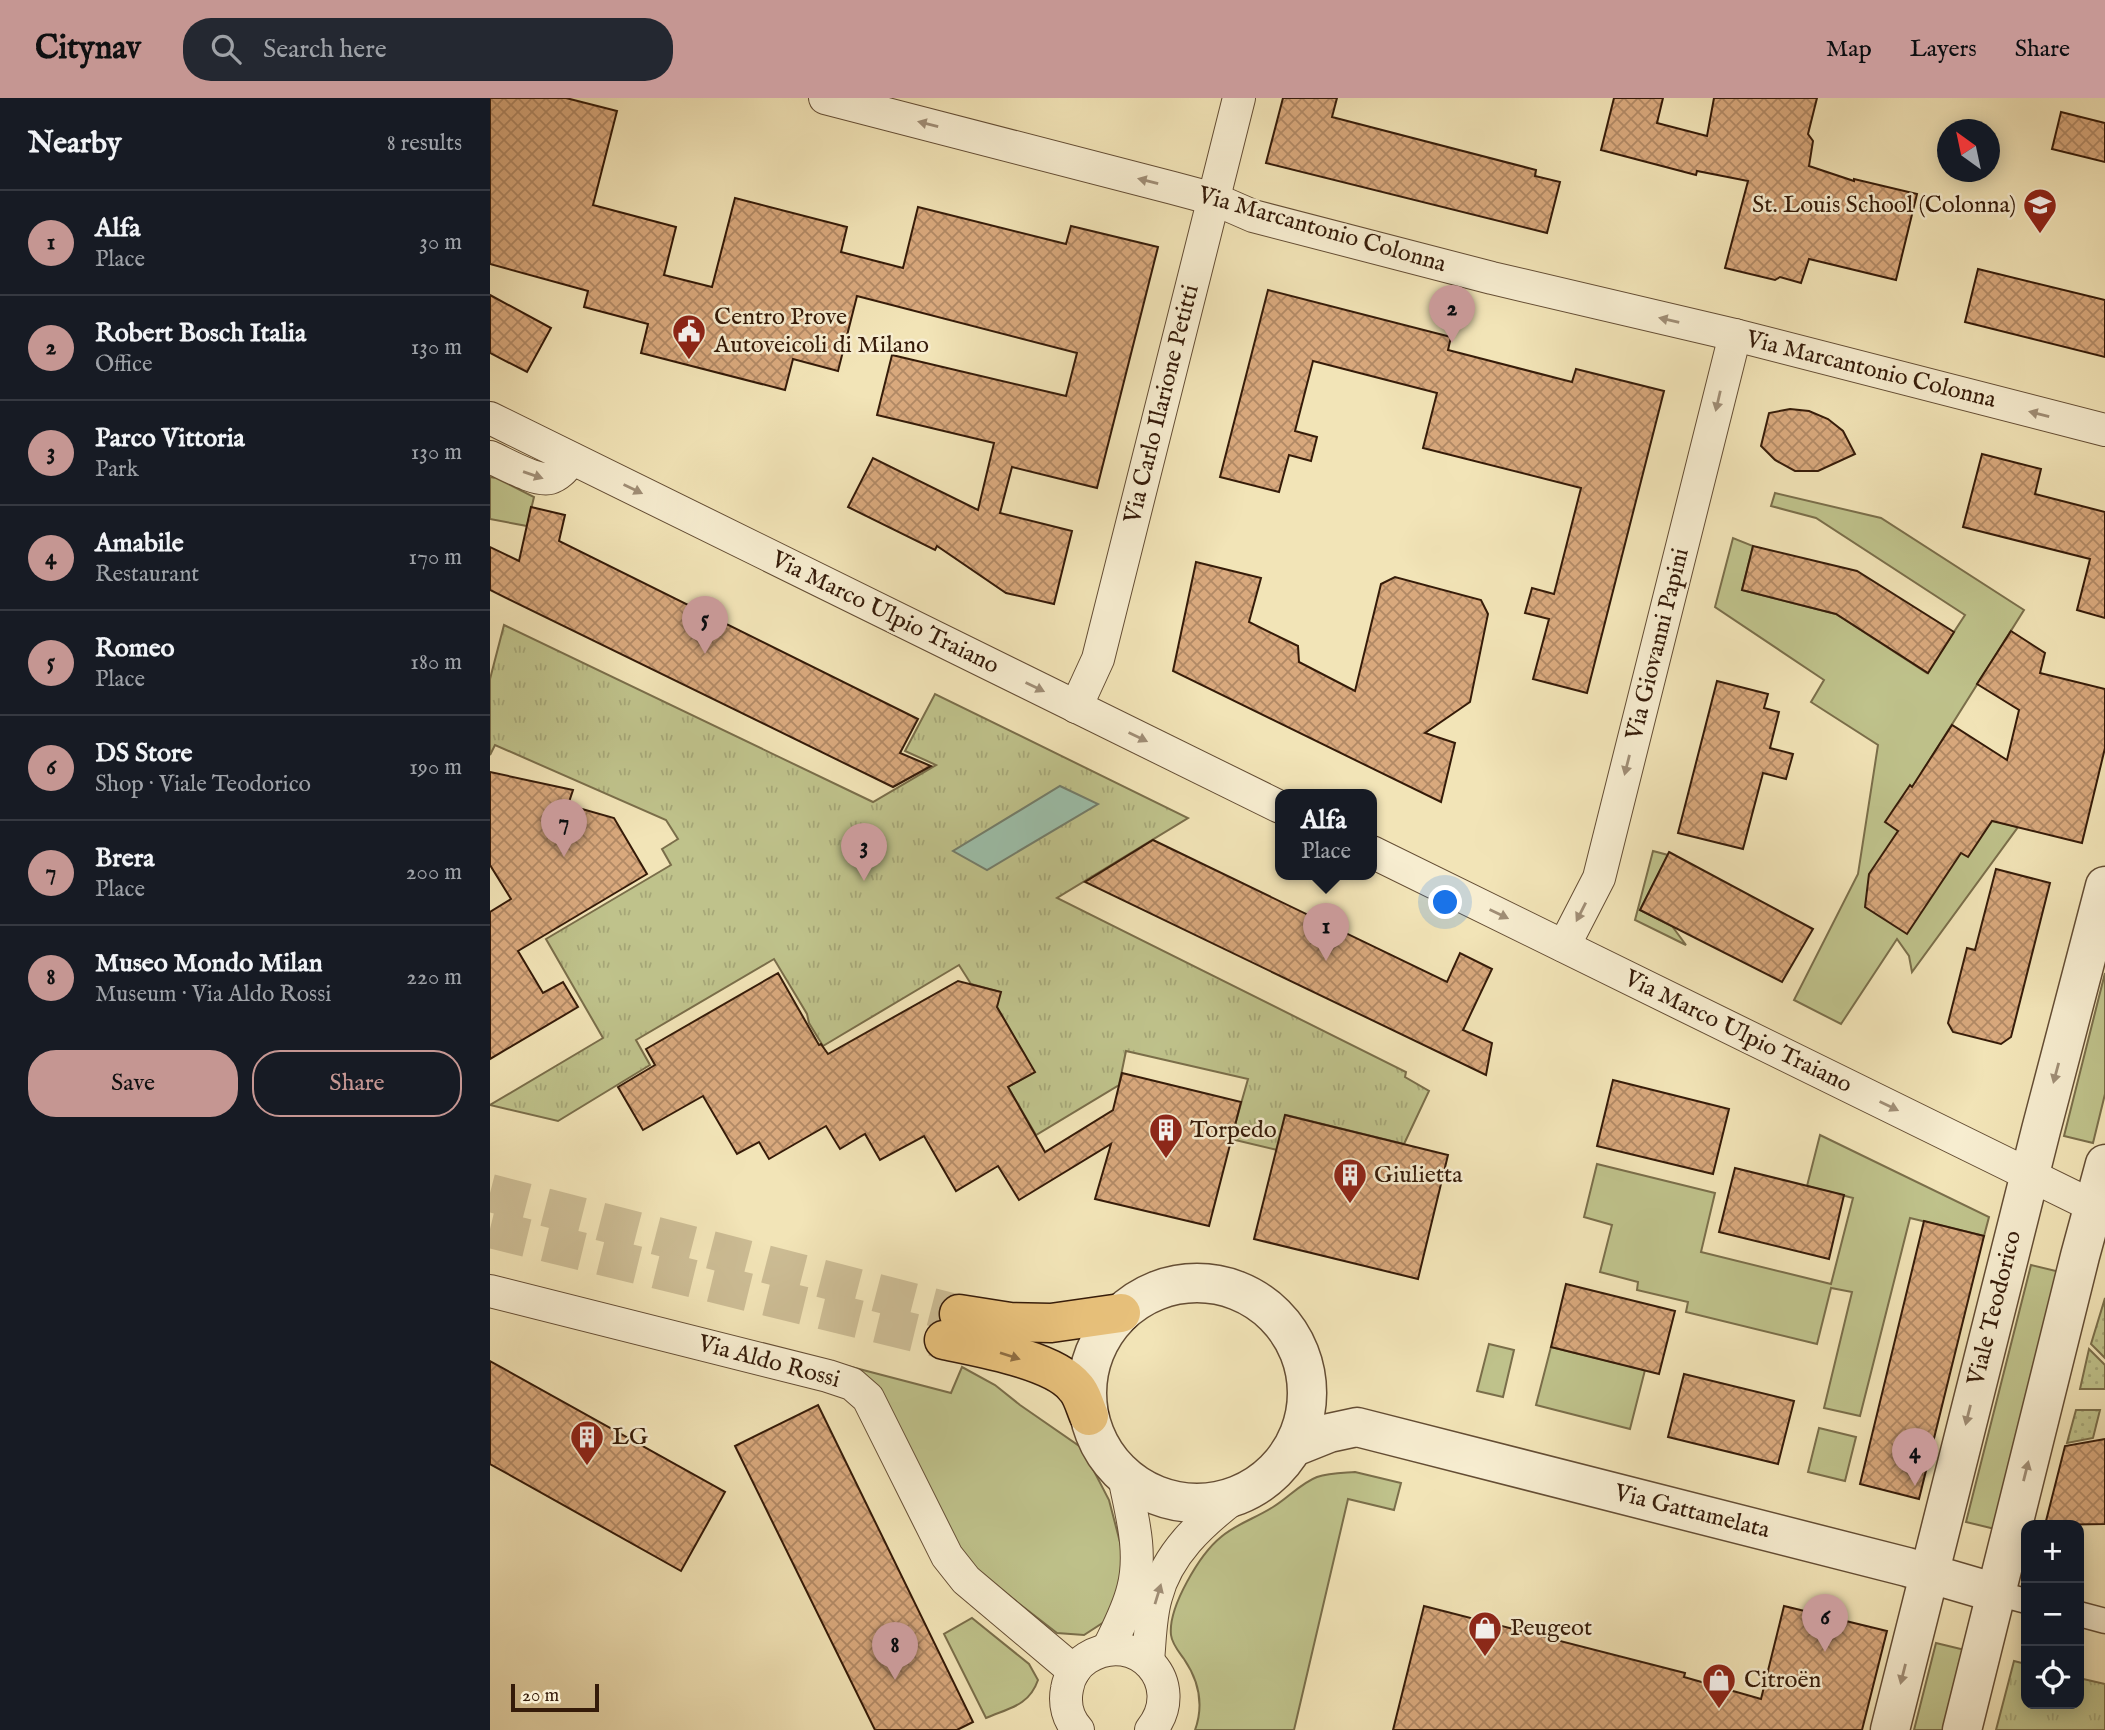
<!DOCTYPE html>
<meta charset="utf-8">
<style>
body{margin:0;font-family:"IM FELL English",serif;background:#242831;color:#f1f3f6}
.controls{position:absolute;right:21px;bottom:21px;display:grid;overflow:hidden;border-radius:14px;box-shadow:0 4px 18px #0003}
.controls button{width:63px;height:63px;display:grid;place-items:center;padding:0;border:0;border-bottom:2px solid #363941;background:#171b24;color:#f1f3f6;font:35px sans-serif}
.compass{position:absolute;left:1447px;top:21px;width:63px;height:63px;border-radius:50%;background:#171b24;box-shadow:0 4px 18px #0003;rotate:327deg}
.scale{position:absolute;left:21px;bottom:18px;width:88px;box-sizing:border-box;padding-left:7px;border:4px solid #351b09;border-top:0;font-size:19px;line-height:24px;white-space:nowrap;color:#351b09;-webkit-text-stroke:5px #f7edd0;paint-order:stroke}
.you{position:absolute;left:956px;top:805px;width:24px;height:24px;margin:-18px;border:5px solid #fff;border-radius:50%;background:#1a73e8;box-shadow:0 0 0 10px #1a73e833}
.badge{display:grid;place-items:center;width:46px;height:46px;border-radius:50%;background:#c59692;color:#111;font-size:23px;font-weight:700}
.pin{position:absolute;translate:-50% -58px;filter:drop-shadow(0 2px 4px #0008)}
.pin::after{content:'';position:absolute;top:37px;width:24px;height:21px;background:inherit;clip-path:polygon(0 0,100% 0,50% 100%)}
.popup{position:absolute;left:785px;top:691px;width:102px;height:91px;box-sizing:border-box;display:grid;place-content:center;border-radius:14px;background:#171b24;filter:drop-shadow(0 2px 5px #0005);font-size:23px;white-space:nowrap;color:#9ea1a6}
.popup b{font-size:26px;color:#f1f3f6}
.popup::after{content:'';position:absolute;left:50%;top:100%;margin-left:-14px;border:14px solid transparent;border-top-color:#171b24}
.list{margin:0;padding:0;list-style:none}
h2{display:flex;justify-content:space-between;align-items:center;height:91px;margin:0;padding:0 28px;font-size:30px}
h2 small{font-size:23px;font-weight:400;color:#9ea1a6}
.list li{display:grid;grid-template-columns:46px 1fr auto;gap:21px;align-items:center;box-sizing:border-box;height:105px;padding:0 28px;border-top:2px solid #363941}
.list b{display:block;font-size:26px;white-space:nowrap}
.list p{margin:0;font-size:23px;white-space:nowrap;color:#9ea1a6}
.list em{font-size:23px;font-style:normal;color:#9ea1a6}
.actions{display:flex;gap:14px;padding:21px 28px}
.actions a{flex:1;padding:16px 0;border:2px solid #c59692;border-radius:28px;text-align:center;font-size:24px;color:#c59692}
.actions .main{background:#c59692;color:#111}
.icon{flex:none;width:38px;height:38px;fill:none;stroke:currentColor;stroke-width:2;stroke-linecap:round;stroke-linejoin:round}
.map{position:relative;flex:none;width:1615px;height:1632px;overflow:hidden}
header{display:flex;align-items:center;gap:42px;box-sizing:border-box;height:98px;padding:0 35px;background:#c59692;color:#111}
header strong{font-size:33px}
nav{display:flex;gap:38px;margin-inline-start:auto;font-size:24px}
.search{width:490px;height:63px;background:#242831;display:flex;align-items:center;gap:18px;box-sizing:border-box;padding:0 24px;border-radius:28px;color:#9ea1a6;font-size:26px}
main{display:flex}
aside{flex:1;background:#171b24}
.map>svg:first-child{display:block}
.grass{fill:#bfc28b;stroke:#7a6e4a;stroke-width:2}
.park{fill:url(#park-tufts);stroke:#7a6e4a;stroke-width:2}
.garden{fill:url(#garden-dots);stroke:#7a6e4a;stroke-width:2}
.water{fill:#9cbfaa;stroke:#737d6a;stroke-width:2}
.building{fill:url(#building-cross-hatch);stroke:#351b09;stroke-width:2}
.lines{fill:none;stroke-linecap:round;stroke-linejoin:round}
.trunk-tunnel{stroke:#ccbc94;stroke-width:38;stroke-dasharray:38 19;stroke-linecap:butt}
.pedestrian-casing{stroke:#644d34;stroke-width:27}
.minor-casing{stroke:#644d34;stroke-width:34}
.tertiary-casing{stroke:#644d34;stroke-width:41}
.trunk-casing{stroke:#351b09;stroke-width:41}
.pedestrian{stroke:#f7edd0;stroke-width:24}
.minor{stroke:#f7edd0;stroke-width:32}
.tertiary{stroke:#f7edd0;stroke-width:38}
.trunk{stroke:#e9c27c;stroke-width:38}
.oneway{fill:#a08e76}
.oneway2{fill:#8f6e42}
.labels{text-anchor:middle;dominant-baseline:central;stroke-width:5;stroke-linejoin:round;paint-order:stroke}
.poi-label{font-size:24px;fill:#351b09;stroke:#f7edd0;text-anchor:start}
.street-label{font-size:24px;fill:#351b09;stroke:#f7edd0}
</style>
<header>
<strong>Citynav</strong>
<div class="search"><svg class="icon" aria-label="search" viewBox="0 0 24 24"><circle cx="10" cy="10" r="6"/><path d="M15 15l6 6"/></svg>Search here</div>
<nav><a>Map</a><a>Layers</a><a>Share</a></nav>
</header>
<main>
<aside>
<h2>Nearby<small>8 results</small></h2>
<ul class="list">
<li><span class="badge">1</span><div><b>Alfa</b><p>Place</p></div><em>30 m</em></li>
<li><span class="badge">2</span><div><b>Robert Bosch Italia</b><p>Office</p></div><em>130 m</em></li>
<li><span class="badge">3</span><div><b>Parco Vittoria</b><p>Park</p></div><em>130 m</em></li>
<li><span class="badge">4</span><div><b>Amabile</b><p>Restaurant</p></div><em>170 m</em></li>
<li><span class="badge">5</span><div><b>Romeo</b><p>Place</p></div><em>180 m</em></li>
<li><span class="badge">6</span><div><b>DS Store</b><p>Shop · Viale Teodorico</p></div><em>190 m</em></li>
<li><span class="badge">7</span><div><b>Brera</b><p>Place</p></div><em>200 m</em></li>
<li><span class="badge">8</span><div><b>Museo Mondo Milan</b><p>Museum · Via Aldo Rossi</p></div><em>220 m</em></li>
</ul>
<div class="actions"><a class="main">Save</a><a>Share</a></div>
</aside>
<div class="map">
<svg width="1615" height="1632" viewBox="0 0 1615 1632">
<defs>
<pattern id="park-tufts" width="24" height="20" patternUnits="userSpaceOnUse" patternTransform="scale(1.75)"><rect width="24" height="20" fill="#bfc28b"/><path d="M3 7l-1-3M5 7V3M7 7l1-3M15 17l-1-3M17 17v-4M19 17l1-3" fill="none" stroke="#a5a677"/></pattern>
<pattern id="garden-dots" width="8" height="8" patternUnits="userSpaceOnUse" patternTransform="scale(1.75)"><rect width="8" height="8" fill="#bfc28b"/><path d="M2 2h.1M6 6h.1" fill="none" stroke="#a5a677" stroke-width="1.8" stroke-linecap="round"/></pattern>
<pattern id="building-cross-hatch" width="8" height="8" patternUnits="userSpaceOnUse" patternTransform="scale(1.75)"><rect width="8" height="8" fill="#d9a97d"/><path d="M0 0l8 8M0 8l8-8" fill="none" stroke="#b18965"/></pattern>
</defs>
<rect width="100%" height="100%" fill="#f2e4b7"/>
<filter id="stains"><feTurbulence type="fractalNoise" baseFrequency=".00286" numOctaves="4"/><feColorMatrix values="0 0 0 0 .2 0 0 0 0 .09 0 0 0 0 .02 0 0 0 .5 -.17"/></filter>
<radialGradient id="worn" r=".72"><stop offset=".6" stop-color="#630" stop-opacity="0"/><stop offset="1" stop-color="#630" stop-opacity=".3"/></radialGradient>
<!-- grass -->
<g class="grass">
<polygon points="0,379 6,380 44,399 37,428 0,421"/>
<polygon points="1285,395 1391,420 1534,512 1432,674 1512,725 1528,729 1422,874 1419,858 1407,841 1351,926 1304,902 1368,776 1388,647 1321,604 1334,582 1225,509 1243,440 1263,448 1252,492 1346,516 1437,575 1475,517 1326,420 1281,408"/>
<polygon points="1163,753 1178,757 1150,812 1182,828 1196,847 1145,822"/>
<polygon points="1615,875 1615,996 1603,1045 1574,1038"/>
<polygon points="1330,1037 1499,1119 1494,1138 1420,1120 1370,1318 1334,1310 1362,1194 1341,1190 1327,1246 1196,1214 1198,1204 1147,1192 1148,1184 1110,1174 1122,1127 1094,1119 1107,1066 1225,1095 1211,1154 1341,1186 1363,1100 1317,1088"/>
<polygon points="1541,1167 1570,1174 1505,1431 1476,1424"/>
<polygon points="999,1246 1024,1252 1013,1299 987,1293"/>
<polygon points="1061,1249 1155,1272 1140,1331 1046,1307"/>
<polygon points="350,1266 461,1295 472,1269 505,1287 530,1307 592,1350 619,1402 632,1452 632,1484 617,1522 594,1537 567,1535 479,1467"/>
<polygon points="1329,1330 1366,1339 1355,1383 1318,1374"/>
<path d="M865,1374L911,1385L904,1412L858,1401L804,1632H705C714,1607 709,1583 694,1561C689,1554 682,1546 681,1537C678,1509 710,1456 731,1439C746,1426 766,1420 783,1409C798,1400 811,1385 827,1379C839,1375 853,1375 865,1374Z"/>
<path d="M482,1520L539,1566L548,1582C539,1608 519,1610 496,1620L454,1536Z"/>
<polygon points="1446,1545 1475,1552 1455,1632 1424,1632"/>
</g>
<!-- park -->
<g class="park">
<polygon points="14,527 383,704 446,667 415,653 445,596 698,720 567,800 916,974 915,979 939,993 914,1046 796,1017 787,1052 741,1041 758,981 636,953 629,987 546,1037 518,989 544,974 497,947 510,894 481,886 469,867 333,948 319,925 317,916 284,861 146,942 160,967 68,1023 0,1007 113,940 56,841 181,767 172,751 188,741 176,722 5,647 0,657 0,581"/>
<polygon points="1524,1563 1536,1566 1536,1606 1589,1606 1589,1580 1615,1586 1615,1632 1506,1632"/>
</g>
<!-- garden -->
<g class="garden">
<polygon points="1615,1200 1615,1260 1601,1246"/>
<polygon points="1599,1251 1615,1267 1615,1291 1590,1291"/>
<polygon points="1586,1312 1610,1312 1603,1340 1577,1345"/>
</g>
<!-- water -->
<polygon class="water" points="570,688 608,706 497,772 463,753"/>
<!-- building -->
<g class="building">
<polygon points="0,0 76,0 127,13 103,107 186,129 174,177 222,189 245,100 357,129 351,154 413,170 428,109 576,146 581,128 668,149 607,390 522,369 510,415 582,433 564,506 516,495 447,448 445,452 358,409 383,360 488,412 504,345 387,317 402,257 576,298 587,255 367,198 348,273 303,261 295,292 151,255 158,226 94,209 98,193 0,166"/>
<polygon points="793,0 847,0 842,19 1046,72 1045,78 1070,84 1057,135 776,65"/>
<polygon points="1124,0 1173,0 1167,25 1217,38 1224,0 1327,0 1318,36 1323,43 1319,68 1364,83 1364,81 1427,96 1406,182 1319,161 1311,185 1290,179 1285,182 1235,170 1258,83 1207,73 1206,77 1111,52"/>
<polygon points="1571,14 1615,25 1615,64 1562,51"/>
<polygon points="1488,171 1615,202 1615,259 1475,224"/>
<polygon points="778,192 961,239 958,252 1082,284 1086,271 1174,293 1097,595 1043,581 1059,521 1035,515 1042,490 1064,496 1091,390 933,350 947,295 823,263 805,333 827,339 821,363 799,357 789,394 730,379"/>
<polygon points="0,197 61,230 37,274 0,255"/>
<polygon points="1300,311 1319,313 1338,321 1353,333 1365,356 1328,373 1305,373 1285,362 1271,348 1279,315"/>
<polygon points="1492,356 1551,371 1545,396 1615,414 1615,520 1587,512 1600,461 1473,429"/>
<polygon points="41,409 75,417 69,443 428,621 410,655 441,668 403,689 0,492 0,449 29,463"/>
<polygon points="1263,448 1367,473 1464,534 1438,575 1346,516 1252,492"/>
<polygon points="706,464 771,480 759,524 808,548 809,564 865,593 891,486 905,479 991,502 998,516 980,604 935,635 965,645 951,704 683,573"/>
<polygon points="1521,533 1555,555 1550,575 1615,591 1615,650 1592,745 1502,723 1478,759 1471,755 1417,836 1375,809 1379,776 1408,733 1395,724 1420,687 1422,689 1462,627 1517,662 1529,612 1487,586"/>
<polygon points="1227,583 1278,596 1274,610 1289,614 1280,650 1303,656 1296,681 1273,675 1253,751 1188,735"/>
<polygon points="0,674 83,692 78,707 124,720 157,776 28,853 53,895 73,884 88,909 0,961 0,814 21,801 0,767"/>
<polygon points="663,742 957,884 970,855 1002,871 973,932 1002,945 996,977 595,784"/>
<polygon points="1179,754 1323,831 1292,884 1150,812"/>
<polygon points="1506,771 1560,785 1521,939 1511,946 1463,934 1458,925 1477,850 1485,852"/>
<polygon points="288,875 329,947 331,946 338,956 468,883 511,894 507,909 545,974 518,989 555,1054 623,1012 632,975 751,1004 719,1128 605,1101 621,1046 529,1102 508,1068 466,1093 434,1038 390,1062 375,1036 350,1051 336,1028 279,1061 269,1044 247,1056 213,998 153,1032 128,989 165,967 156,951"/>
<polygon points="1123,982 1239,1011 1223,1076 1107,1048"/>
<polygon points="795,1017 958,1057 928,1181 764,1141"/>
<polygon points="1245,1070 1354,1097 1339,1161 1229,1134"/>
<polygon points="1434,1123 1494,1138 1429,1401 1370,1386"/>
<polygon points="1076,1186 1185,1213 1169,1276 1061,1249"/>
<polygon points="0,1263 235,1394 191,1473 0,1366"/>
<polygon points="1194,1276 1304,1303 1288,1366 1178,1339"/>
<polygon points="328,1307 483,1624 467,1632 385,1632 245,1348"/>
<polygon points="1615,1341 1615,1426 1555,1427 1575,1348"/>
<polygon points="934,1508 1195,1575 1194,1579 1271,1601 1294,1508 1397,1533 1372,1632 903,1632"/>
</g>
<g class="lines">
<!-- trunk-tunnel -->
<g class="trunk-tunnel">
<polyline points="0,1095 469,1216"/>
<polyline points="0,1131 454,1242"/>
</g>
<!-- pedestrian casing -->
<g class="pedestrian-casing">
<g id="pedestrian">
<polyline points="1506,1495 1536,1503"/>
<polyline points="1589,1516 1615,1523"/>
</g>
</g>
<!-- minor casing -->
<g class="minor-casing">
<g id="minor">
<polyline points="335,0 683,90 724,101 763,118 1002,180 1245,237 1615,332"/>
<polyline points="0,320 790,709"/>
<path d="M0,359C14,365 46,384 60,380C70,377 75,369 82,361"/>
<polyline points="586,609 608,561 749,0"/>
<polyline points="882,754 1615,1114"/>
<polyline points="1074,848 1109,780 1245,237"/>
<polyline points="0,1193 338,1278 362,1286 378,1300 457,1458 476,1482 584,1573"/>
<path d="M618,1551C627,1532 638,1512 643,1491C653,1453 641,1415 634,1378"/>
<path d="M658,1563C660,1542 660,1519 666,1499C677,1456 711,1425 745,1399"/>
<path d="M588,1632C578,1621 574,1606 577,1591C579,1579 586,1567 597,1560C646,1529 698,1586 661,1632"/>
</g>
</g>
<!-- tertiary casing -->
<g class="tertiary-casing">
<g id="tertiary">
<circle cx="707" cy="1295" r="110"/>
<polyline points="804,1349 839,1335 867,1329 1417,1469 1506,1495"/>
<polyline points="1400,1632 1551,1032 1615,788"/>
<polyline points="1472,1632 1590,1158 1615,1066"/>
</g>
</g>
<!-- trunk casing -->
<g class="trunk-casing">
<g id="trunk">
<polyline points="469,1216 520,1224 561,1225 631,1215"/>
<path d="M454,1242C487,1249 564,1262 585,1289C592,1296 595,1309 599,1318"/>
</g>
</g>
<!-- pedestrian -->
<use href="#pedestrian" class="pedestrian"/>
<!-- minor -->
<use href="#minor" class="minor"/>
<!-- tertiary -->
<use href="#tertiary" class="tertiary"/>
<!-- trunk -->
<use href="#trunk" class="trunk"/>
</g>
<!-- one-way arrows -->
<defs><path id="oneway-solid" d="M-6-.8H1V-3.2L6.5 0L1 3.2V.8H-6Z" transform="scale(1.75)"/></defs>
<g class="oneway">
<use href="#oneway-solid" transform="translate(438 26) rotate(-166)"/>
<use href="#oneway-solid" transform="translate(658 83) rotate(-166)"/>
<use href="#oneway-solid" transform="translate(1179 222) rotate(-167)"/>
<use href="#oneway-solid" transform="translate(1228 303) rotate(103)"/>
<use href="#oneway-solid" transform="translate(1549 316) rotate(-166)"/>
<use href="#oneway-solid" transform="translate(43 377) rotate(19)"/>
<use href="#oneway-solid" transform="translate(143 391) rotate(26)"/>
<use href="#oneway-solid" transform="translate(545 589) rotate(26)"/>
<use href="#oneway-solid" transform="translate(648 639) rotate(26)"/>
<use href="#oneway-solid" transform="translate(1137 667) rotate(104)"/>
<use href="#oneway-solid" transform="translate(1091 814) rotate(117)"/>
<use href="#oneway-solid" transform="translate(1009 816) rotate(26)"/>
<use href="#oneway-solid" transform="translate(1566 975) rotate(105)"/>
<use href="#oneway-solid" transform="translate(1399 1008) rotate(26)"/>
<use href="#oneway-solid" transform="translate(1478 1317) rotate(104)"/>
<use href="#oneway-solid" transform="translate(1536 1373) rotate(-76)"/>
<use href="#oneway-solid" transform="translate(668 1496) rotate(-73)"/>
<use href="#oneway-solid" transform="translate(1413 1576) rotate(104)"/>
</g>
<use class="oneway2" href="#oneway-solid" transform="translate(520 1258) rotate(18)"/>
<!-- icons -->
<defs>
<g id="school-pin" transform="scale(1.75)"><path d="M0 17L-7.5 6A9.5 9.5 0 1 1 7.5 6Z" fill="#8f2418" stroke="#f7edd0"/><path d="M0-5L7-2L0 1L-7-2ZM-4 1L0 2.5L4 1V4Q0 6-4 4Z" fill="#fff"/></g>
<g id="civic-pin" transform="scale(1.75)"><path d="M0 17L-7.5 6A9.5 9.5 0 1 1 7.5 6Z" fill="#8f2418" stroke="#f7edd0"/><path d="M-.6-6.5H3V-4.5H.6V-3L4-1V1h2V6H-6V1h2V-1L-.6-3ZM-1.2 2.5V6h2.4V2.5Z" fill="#fff"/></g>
<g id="building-pin" transform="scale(1.75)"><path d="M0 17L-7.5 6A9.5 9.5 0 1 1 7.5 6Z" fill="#8f2418" stroke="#f7edd0"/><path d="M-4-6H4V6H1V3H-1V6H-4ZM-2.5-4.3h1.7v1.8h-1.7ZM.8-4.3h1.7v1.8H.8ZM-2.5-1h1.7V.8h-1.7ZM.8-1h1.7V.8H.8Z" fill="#fff"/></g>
<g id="shop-pin" transform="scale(1.75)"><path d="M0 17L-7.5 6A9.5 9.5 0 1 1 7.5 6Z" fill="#8f2418" stroke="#f7edd0"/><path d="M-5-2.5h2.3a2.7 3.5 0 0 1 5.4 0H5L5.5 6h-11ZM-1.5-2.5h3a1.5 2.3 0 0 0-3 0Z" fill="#fff"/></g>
</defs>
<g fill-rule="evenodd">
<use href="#school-pin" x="1550" y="107"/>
<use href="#civic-pin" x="199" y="233"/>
<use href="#building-pin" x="676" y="1032"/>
<use href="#building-pin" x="860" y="1077"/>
<use href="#building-pin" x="97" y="1339"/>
<use href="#shop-pin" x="995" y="1530"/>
<use href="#shop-pin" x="1229" y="1582"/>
</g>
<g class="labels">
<!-- poi labels -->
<g class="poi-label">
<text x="1526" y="107" text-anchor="end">St. Louis School (Colonna)</text>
<text x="224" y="219">Centro Prove<tspan x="224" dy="28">Autoveicoli di Milano</tspan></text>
<text x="700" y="1032">Torpedo</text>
<text x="884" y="1077">Giulietta</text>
<text x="122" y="1339">LG</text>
<text x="1020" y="1530">Peugeot</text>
<text x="1254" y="1582">Citroën</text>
</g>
<!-- street labels -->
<g class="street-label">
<text transform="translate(832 132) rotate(16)">Via Marcantonio Colonna</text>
<text transform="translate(1381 272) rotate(14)">Via Marcantonio Colonna</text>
<text transform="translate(672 306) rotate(-76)">Via Carlo Ilarione Petitti</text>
<text transform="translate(395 515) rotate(26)">Via Marco Ulpio Traiano</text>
<text transform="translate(1168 546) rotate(-76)">Via Giovanni Papini</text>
<text transform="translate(1248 934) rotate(26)">Via Marco Ulpio Traiano</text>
<text transform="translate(1505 1210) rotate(-76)">Viale Teodorico</text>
<text transform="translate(279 1264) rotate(15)">Via Aldo Rossi</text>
<text transform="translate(1202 1414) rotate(14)">Via Gattamelata</text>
</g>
</g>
<rect width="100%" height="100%" filter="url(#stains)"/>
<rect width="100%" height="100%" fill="url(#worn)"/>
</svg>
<div class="controls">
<button>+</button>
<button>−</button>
<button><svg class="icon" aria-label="locate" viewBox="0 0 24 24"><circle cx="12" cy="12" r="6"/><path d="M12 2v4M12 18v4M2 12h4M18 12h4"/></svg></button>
</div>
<svg class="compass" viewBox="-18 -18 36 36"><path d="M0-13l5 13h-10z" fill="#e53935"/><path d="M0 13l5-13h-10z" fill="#9ea1a6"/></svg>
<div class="scale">20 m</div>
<div class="you"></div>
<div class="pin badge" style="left:836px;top:863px">1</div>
<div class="popup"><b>Alfa</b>Place</div>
<div class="pin badge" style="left:962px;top:245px">2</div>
<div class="pin badge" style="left:374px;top:783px">3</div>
<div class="pin badge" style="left:1425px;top:1388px">4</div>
<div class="pin badge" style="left:215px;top:556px">5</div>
<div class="pin badge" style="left:1335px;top:1554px">6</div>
<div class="pin badge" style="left:74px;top:759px">7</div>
<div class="pin badge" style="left:405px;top:1582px">8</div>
</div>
</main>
